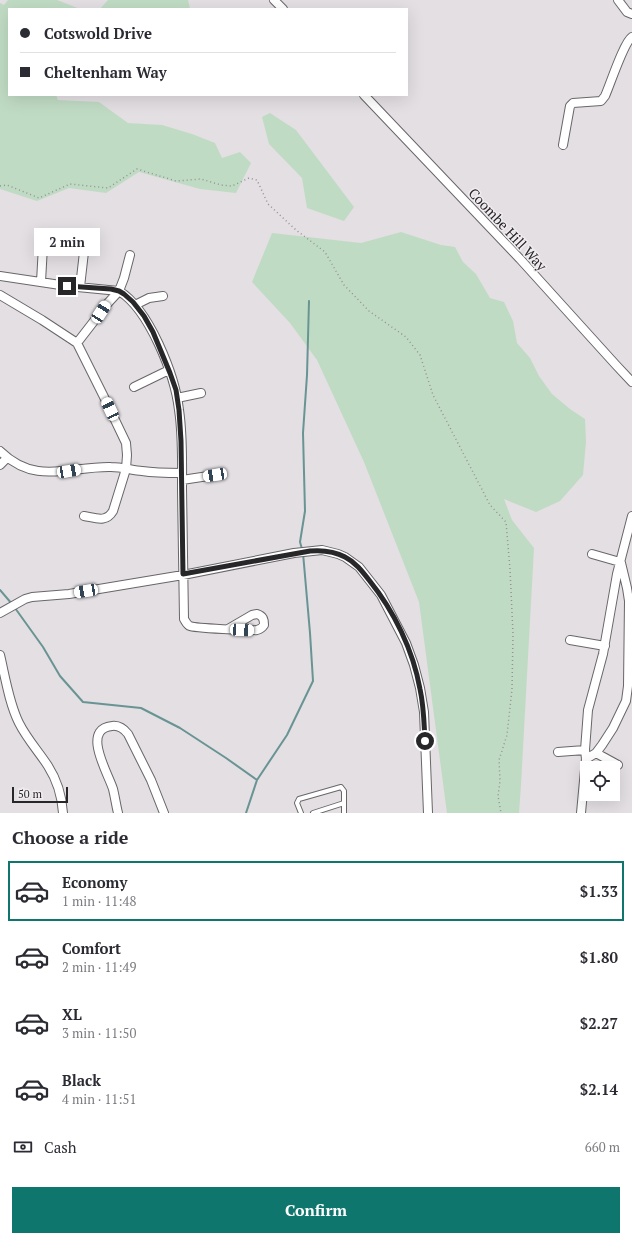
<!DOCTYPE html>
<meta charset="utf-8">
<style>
:root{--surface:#fff;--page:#f7f7f7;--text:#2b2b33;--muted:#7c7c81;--line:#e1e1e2;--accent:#0f766e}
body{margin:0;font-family:"PT Serif",serif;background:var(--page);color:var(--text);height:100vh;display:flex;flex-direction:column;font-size:15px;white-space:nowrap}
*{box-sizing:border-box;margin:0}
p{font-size:13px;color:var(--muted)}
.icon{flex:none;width:22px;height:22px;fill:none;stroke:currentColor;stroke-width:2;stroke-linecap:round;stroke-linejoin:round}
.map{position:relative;height:813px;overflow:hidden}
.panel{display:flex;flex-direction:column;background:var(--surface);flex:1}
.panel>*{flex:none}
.top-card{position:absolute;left:8px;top:8px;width:400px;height:88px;border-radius:0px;box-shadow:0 4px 16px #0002;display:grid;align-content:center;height:88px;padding:0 12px;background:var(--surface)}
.controls{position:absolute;left:580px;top:761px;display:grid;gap:8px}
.controls a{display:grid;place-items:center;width:40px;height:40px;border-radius:0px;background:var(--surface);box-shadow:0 4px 16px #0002;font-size:20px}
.scale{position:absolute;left:12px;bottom:10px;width:56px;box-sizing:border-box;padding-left:4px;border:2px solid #272628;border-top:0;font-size:11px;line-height:14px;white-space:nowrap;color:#272628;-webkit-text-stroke:3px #f0ecf0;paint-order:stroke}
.end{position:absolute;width:18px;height:18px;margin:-9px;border:5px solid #272628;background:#fff;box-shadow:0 0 0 2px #fff}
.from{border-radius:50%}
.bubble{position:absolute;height:28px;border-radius:0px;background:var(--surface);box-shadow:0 4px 16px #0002;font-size:13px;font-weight:600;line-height:28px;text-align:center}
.car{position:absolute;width:12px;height:24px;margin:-12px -6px;border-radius:5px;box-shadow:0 0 3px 1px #0007;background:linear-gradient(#fff 24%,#345 0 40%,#fff 0 76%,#345 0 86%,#fff 0)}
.top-card b{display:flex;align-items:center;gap:14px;height:38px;font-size:15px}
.top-card b+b{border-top:1px solid var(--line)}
.top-card i{width:10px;height:10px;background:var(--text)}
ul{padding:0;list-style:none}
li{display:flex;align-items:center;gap:12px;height:60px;margin:0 8px 6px;padding:0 4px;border:2px solid transparent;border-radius:0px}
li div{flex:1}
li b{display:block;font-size:15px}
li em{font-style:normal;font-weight:600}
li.on{border-color:var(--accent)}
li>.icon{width:36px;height:36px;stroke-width:1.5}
h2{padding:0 12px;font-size:18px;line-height:48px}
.pay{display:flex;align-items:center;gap:10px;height:44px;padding:0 12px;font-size:15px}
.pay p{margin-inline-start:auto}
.button{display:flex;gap:8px;margin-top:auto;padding:8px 12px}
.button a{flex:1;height:46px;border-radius:0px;background:var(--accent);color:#fff;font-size:16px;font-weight:600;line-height:46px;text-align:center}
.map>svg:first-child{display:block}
</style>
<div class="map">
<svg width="632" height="813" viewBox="0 0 632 813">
<rect width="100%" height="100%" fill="#e3dfe3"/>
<path fill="#c0dbc4" d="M8 0H57L80 9H9V95H56L58 100 99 102 128 123 162 125 192 134 215 143 222 158 240 152 251 163 236 193 200 189 139 172 106 193 69 188 37 201 0 189V3L4 5Z
M108 0H188L190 9H100Z
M270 113 296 130 354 207 344 221 307 208 302 178 269 144 262 117Z
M401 232 441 245 455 247 463 262 476 274 490 298 504 302 513 321 517 343 530 358 539 376 552 394 570 409 585 419 586 442 583 475 560 501 536 512 504 499 512 520 534 548 521 785 519 813H447L419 602 364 462 317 360 290 323 252 282 272 233 361 243Z"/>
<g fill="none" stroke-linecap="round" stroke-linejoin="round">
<path stroke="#699494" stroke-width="2" d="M302 549 300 542 305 511 303 433 307 375 309 301
M0 590 12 604
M15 608 43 647 60 676 83 702 141 708 180 728 226 758 257 780
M246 813 257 780 287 735 313 681 310 633 303 553"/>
<defs>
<path id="lane" d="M301 813 297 803 299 799 341 787 344 791V813
M313 813 344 803"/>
<path id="street" d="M274 0 283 9
M618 0 627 12 632 14
M364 95 520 259 616 365 632 382
M563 145 570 106 573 103 601 101 605 96C610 85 624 42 632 37
M0 276 67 286 119 291C149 309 175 375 179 410 183 436 182 462 182 489 183 532 183 576 184 619 186 622 187 625 190 626 194 628 251 631 257 630 261 629 262 628 264 625 264 619 263 616 257 614L252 615 228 629
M41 282 43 246
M80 287 84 252
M0 295 42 320 77 343 104 397 126 443 127 455 126 469 113 511C106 523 96 518 84 516
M135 305 149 298 163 296
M77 343 101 312 107 304 119 291 124 278 130 255
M134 387 169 370
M177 398 201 393
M0 451C36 486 69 466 111 467 121 467 132 470 142 471 155 473 169 473 182 473
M0 465 7 458
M182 480 215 475
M592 554 620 562
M0 613 25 599 32 597 69 594 183 575 294 553 322 550 338 554 345 557 359 567 381 595 406 643 414 665 420 688 424 712 428 813
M570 640 605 646
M0 655C5 676 9 703 19 723 27 739 39 752 48 766 57 780 62 798 63 813
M558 752 585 750
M596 753 618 765
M586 759 596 753 602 745 613 728 626 701 628 686 629 601 627 588 621 563
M118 813C116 805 115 797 113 789 108 773 81 729 112 726 119 725 124 729 128 734L151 780 164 813
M581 813 586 759 585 750 588 710 603 654 617 574 632 516"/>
</defs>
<use href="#lane" stroke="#696669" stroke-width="6"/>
<use href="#street" stroke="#696669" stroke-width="10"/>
<path stroke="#959295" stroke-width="1.5" stroke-dasharray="1 3" stroke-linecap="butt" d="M0 186 7 185 39 198 70 184 108 188 137 169 176 181 201 179 221 185 232 186 249 178 257 180 268 204 296 230 325 252 344 285 369 311 406 337 420 355 433 395 490 505 506 522 510 569 513 634 512 689 507 735 499 760 500 781 498 796 501 813"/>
<use href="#lane" stroke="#fff" stroke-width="4"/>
<use href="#street" stroke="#fff" stroke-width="8"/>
</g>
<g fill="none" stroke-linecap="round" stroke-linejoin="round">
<path stroke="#272628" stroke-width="5" d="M67 286 111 289 119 291 124 294 133 302 144 316 153 332 170 373 176 390 179 410 181 441 183 574 310 551C322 550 334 551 345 557 355 562 362 571 369 580 394 611 413 650 420 689 424 707 424 724 425 741"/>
</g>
<g text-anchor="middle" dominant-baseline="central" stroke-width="3" stroke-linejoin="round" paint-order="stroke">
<g font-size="14" fill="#272628" stroke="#f0ecf0">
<text transform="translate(508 229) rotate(47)">Coombe Hill Way</text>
</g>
</g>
</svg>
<div class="controls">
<a><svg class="icon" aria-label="locate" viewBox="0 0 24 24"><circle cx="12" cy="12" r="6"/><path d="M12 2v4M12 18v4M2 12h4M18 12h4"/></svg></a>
</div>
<div class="scale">50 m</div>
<i class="end from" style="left:425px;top:741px"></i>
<i class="end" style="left:67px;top:286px"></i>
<div class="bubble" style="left:34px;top:228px;width:66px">2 min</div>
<i class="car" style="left:101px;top:312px;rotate:33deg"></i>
<i class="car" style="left:110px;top:409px;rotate:335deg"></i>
<i class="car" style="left:69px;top:471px;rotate:80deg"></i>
<i class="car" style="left:215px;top:475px;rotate:261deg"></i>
<i class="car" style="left:86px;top:591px;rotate:260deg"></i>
<i class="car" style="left:242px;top:630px;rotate:93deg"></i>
<div class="top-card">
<b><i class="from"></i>Cotswold Drive</b>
<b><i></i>Cheltenham Way</b>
</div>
</div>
<section class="panel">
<h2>Choose a ride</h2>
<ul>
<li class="on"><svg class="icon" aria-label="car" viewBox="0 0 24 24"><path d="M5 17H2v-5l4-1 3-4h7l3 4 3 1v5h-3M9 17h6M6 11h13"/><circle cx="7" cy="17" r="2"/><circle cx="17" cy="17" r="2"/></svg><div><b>Economy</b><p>1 min · 11:48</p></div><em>$1.33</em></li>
<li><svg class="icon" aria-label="car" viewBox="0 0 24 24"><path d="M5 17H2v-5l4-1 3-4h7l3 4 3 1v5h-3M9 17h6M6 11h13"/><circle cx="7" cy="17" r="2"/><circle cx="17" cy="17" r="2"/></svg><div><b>Comfort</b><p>2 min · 11:49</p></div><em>$1.80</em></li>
<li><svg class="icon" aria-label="car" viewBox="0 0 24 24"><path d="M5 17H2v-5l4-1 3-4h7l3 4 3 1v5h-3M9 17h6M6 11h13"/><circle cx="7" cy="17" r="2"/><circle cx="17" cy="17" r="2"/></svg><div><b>XL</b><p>3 min · 11:50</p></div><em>$2.27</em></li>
<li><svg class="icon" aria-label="car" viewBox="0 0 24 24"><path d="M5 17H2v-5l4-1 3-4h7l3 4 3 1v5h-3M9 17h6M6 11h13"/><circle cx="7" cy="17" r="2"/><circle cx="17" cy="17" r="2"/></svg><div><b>Black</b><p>4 min · 11:51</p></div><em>$2.14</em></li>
</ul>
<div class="pay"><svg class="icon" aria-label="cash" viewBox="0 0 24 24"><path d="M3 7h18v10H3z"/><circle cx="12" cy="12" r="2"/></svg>Cash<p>660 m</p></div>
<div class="button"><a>Confirm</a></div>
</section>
